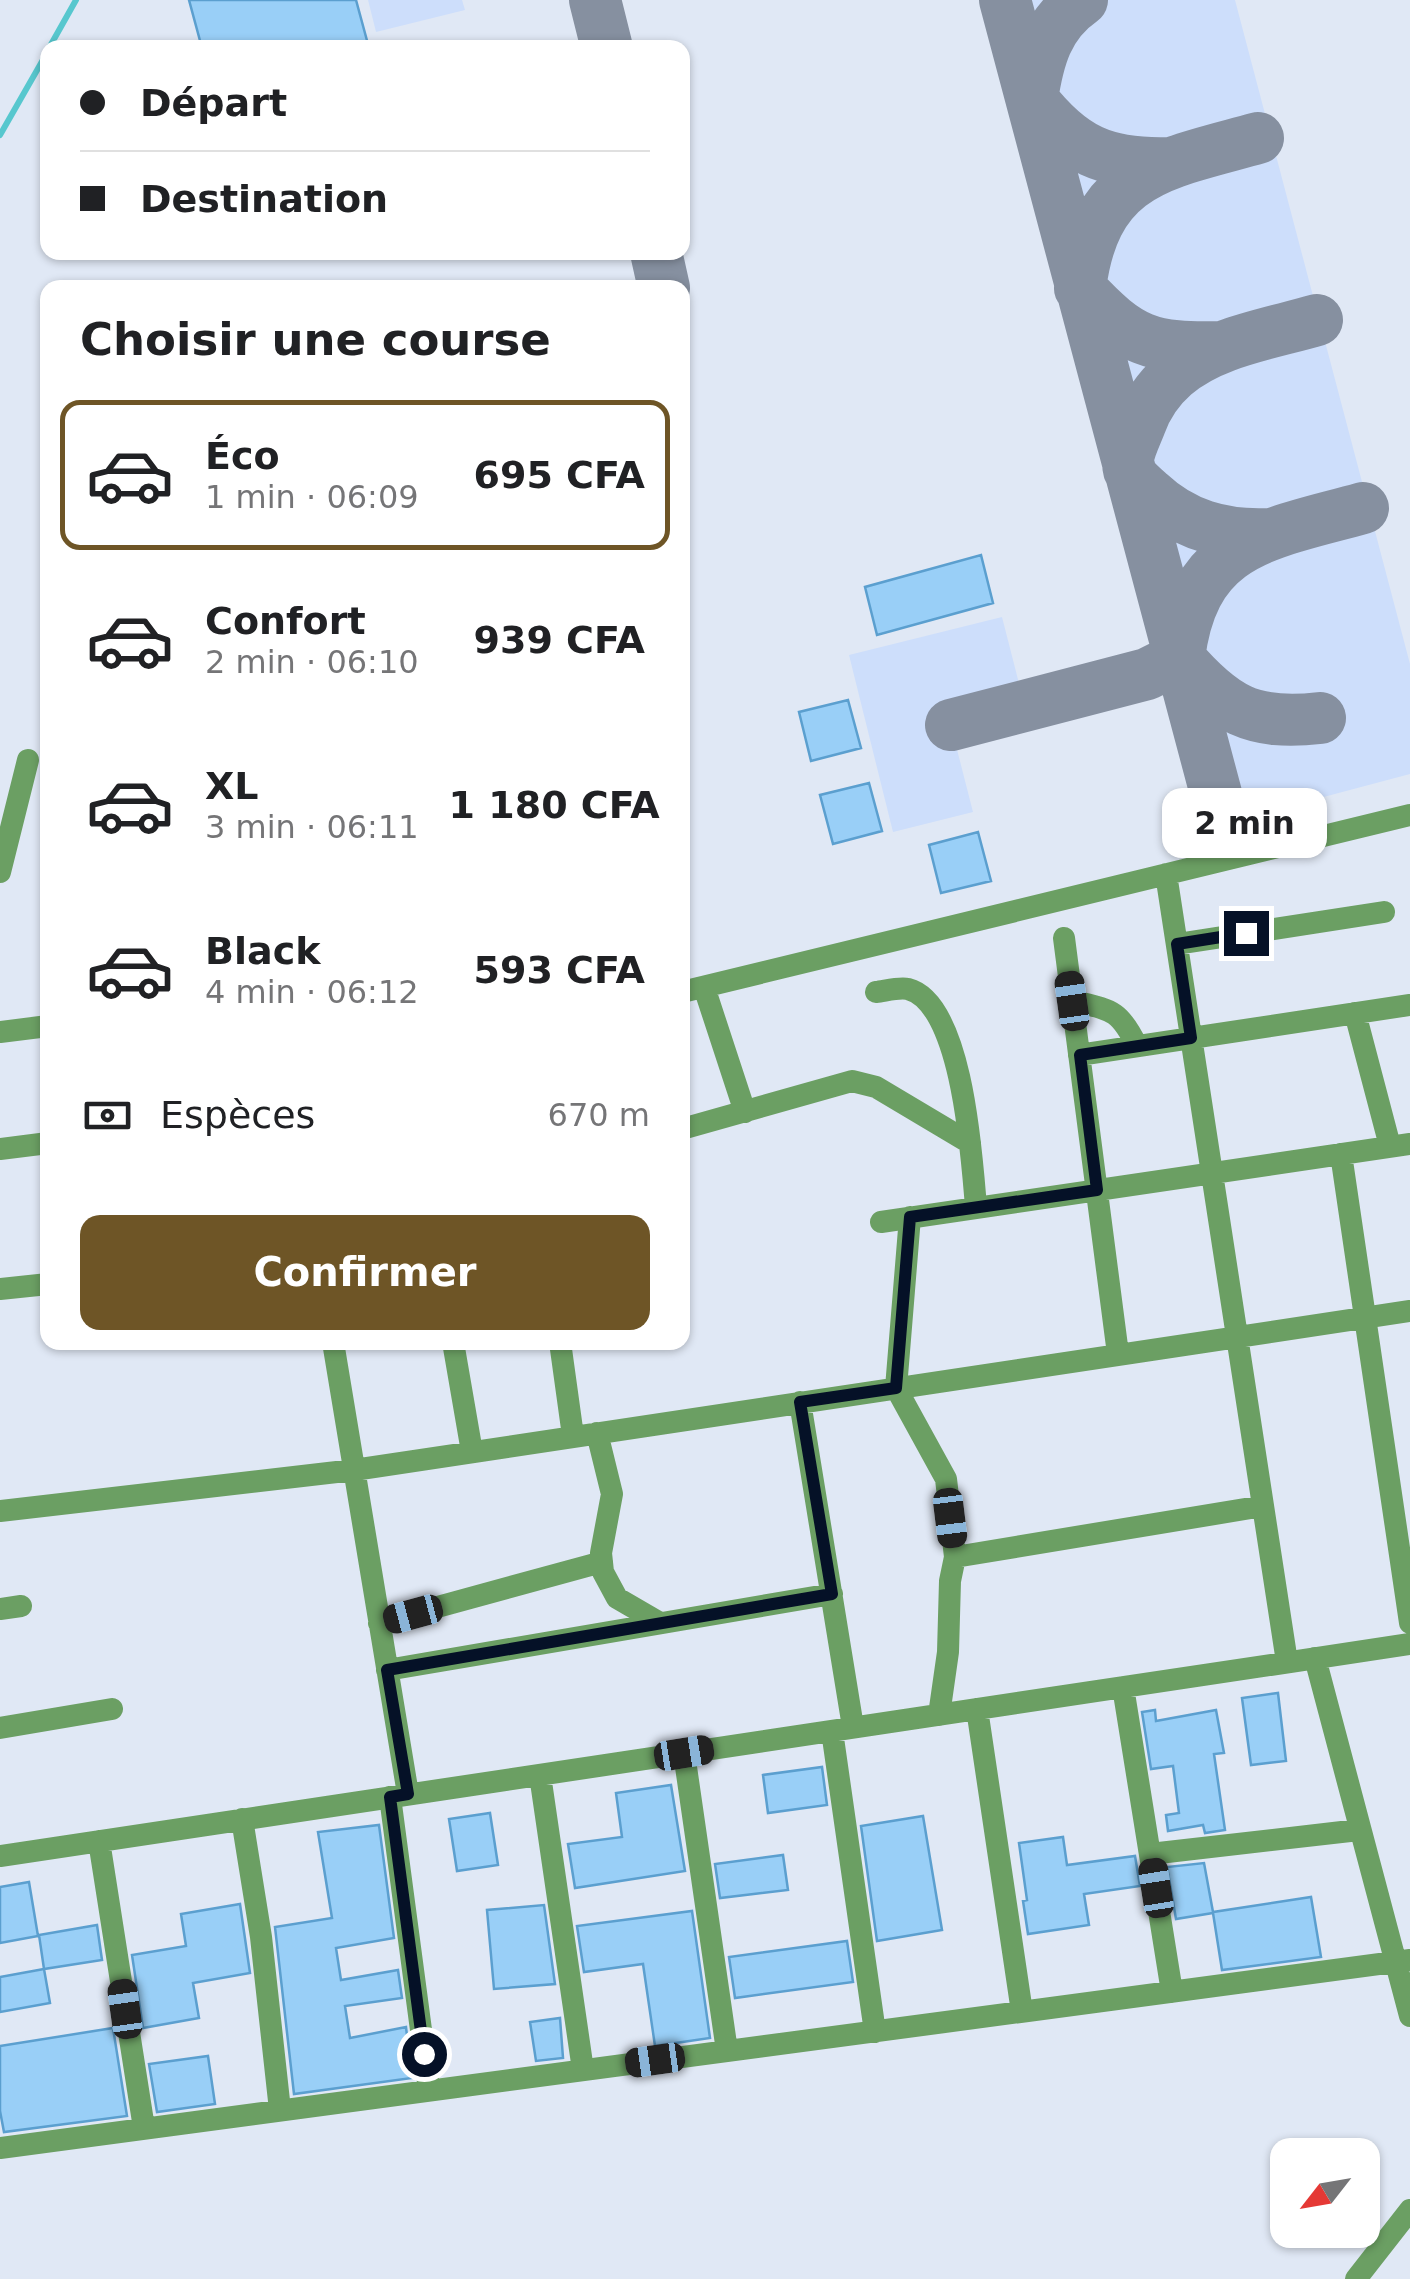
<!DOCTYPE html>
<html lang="fr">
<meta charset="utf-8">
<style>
:root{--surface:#fff;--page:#f6f6f6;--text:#202124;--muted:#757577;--line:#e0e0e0;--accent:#6e5526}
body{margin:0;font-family:"DejaVu Sans",sans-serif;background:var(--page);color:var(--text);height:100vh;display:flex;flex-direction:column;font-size:38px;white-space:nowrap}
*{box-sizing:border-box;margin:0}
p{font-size:32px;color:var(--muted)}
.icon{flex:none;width:55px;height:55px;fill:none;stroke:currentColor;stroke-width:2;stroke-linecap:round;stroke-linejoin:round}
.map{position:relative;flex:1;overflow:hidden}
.details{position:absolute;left:40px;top:280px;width:650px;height:1070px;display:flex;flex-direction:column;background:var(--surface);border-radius:20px;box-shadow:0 2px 8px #0004}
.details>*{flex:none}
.guide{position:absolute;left:40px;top:40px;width:650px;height:220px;border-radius:20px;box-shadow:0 2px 8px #0004;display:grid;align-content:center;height:220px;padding:0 40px;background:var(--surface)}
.needle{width:65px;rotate:239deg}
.fabs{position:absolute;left:1270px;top:2138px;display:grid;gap:20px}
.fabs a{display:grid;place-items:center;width:110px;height:110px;border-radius:20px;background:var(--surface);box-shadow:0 2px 8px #0004;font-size:50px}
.end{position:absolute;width:45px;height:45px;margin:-22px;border:12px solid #051127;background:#fff;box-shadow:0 0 0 5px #fff}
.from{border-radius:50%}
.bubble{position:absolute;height:70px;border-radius:20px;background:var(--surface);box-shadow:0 2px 8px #0004;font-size:32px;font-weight:800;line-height:70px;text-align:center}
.car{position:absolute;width:30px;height:60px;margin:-30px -15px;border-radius:12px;box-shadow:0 0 8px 2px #0007;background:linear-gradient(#222 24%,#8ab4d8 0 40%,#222 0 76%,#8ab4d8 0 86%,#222 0)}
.guide b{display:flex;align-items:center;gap:35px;height:95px;font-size:38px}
.guide b+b{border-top:2px solid var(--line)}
.guide i{width:25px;height:25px;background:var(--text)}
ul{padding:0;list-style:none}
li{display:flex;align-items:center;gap:30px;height:150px;margin:0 20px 15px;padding:0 20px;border:5px solid transparent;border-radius:20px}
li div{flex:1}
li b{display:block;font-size:38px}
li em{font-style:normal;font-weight:800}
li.current{border-color:var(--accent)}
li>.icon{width:90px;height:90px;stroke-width:1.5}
h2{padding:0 40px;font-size:45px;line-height:120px}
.pay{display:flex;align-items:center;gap:25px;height:110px;padding:0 40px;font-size:38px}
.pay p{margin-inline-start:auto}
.button{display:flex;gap:20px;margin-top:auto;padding:20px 40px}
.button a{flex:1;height:115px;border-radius:20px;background:var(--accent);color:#fff;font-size:40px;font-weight:800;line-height:115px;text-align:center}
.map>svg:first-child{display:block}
</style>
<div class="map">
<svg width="1410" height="2279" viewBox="0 0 1410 2279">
<rect width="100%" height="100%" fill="#e0e8f5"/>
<path fill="#cddefb" d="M368 0H462L465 10 376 32Z
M980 0H1235L1410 664V774L1199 830Z
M1002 617 1025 707 951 726 973 812 893 832 849 655Z"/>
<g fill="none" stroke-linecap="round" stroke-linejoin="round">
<path stroke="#57c7ce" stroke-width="6" d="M49 48 76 0
M0 135 48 51"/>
<path stroke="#8690a0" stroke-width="52" d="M595 0 607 48
M1005 0 1219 805
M1082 0C1047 24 1038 59 1032 99 1072 150 1105 165 1170 163
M656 252 664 288
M1223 347C1150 349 1130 342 1080 288 1095 171 1161 165 1258 138
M1269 534C1223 536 1183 525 1149 493 1142 487 1132 478 1129 470 1125 456 1135 438 1140 425 1147 405 1158 389 1174 375 1212 342 1269 334 1317 320
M1320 718C1252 726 1223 709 1179 658 1193 540 1267 535 1363 508
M951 725 1147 674 1179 658"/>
</g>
<path fill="#99cff7" stroke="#5b9fcf" stroke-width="2.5" d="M189 0H356L369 48H202Z
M981 555 993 603 877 635 865 587Z
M848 700 861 748 811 761 799 712Z
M869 783 882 831 833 844 820 795Z
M978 832 991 881 941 893 929 845Z
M1278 1693 1286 1761 1251 1765 1242 1698Z
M1155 1710 1156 1721 1216 1710 1224 1753 1214 1754 1225 1830 1205 1833 1203 1825 1168 1831 1166 1815 1179 1813 1173 1766 1151 1769 1142 1712Z
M822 1767 827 1805 768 1813 763 1775Z
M671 1785 685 1871 575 1888 568 1844 622 1837 616 1793Z
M490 1813 498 1865 457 1871 449 1819Z
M923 1816 942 1930 877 1941 861 1826Z
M379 1825 394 1938 336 1948 341 1980 398 1970 402 1998 345 2006 350 2038 406 2027 412 2078 294 2094 275 1927 332 1918 318 1832Z
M1063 1837 1067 1865 1135 1856 1140 1886 1084 1894 1089 1925 1028 1934 1023 1901 1027 1900 1019 1843Z
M783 1855 788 1890 720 1898 715 1864Z
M1204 1863 1213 1912 1311 1897 1321 1957 1222 1970 1213 1913 1176 1919 1167 1867Z
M29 1882 38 1936 0 1943V1887Z
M240 1904 250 1973 193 1983 199 2018 143 2028 132 1955 186 1946 181 1914Z
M544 1905 555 1984 494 1989 487 1910Z
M692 1911 710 2038 655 2046 643 1964 584 1972 577 1926Z
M97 1925 102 1960 44 1969 39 1935Z
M847 1941 853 1982 735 1998 729 1957Z
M44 1969 50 2003 0 2012V1977Z
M560 2018 563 2058 536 2061 530 2022Z
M113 2028 127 2116 4 2132 0 2111V2046Z
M208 2056 215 2104 157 2112 149 2064Z"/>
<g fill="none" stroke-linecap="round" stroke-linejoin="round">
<path stroke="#6b9f63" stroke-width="22" d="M0 872 28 760
M1166 874 1287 1662
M1064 938 1118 1354
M1177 944 1384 912
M704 987 745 1112
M682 992 1410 815
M876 992C885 991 899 987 908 989 963 1003 972 1161 976 1207
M1073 1001C1111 1010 1119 1009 1137 1046
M1355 1013 1390 1146
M0 1032 48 1026
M1079 1055 1410 1005
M682 1129 852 1081 876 1087 970 1143
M0 1149 48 1143
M1341 1154 1410 1623
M910 1217 896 1388 946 1479 955 1557 950 1581 948 1652 939 1715
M881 1222 1410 1144
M0 1289 48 1284
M333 1342 408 1794
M453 1342 472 1452
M560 1342 573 1436
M800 1402 853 1727
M597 1433 612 1494 601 1553 603 1572 617 1598 660 1623
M0 1511 354 1470 1410 1311
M955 1557 1263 1506
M0 1609 21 1606
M379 1623 602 1562
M1315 1658 1410 2016
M387 1670 832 1594
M1123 1687 1172 1992
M977 1709 1022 2012
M0 1728 112 1709
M832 1731 875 2032
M684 1753 727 2051
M540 1775 583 2070
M390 1797 429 2090
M242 1819 261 1937 280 2110
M99 1841 144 2128
M1150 1854 1359 1830
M0 1856 1410 1644
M0 2148 1410 1960
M1356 2279 1410 2210"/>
</g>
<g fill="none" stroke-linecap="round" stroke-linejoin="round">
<path stroke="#051127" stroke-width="12" d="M424 2054 390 1797 408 1794 387 1670 832 1594 800 1402 896 1388 910 1217 1097 1190 1080 1055 1191 1038 1177 944 1246 933"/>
</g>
</svg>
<div class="fabs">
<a><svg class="needle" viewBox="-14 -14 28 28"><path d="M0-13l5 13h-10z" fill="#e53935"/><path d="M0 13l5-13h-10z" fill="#757577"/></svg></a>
</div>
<i class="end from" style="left:424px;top:2054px"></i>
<i class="end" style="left:1246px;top:933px"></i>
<div class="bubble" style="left:1162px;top:788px;width:165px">2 min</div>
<i class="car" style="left:1072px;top:1001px;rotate:352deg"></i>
<i class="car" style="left:950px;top:1518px;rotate:173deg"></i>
<i class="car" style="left:413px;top:1614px;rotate:255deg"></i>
<i class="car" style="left:684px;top:1753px;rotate:81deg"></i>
<i class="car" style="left:1156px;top:1888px;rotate:351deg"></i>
<i class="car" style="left:125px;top:2009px;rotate:352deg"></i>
<i class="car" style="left:655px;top:2060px;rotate:262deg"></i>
<div class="guide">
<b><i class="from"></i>Départ</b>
<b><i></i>Destination</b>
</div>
<section class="details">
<h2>Choisir une course</h2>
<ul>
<li class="current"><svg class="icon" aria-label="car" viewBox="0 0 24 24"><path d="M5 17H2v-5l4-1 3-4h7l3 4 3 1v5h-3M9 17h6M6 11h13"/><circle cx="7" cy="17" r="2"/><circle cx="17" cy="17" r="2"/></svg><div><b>Éco</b><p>1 min · 06:09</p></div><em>695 CFA</em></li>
<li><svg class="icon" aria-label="car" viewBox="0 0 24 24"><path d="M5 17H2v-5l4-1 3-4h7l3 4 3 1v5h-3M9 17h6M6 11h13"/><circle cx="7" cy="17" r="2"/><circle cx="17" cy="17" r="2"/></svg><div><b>Confort</b><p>2 min · 06:10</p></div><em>939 CFA</em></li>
<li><svg class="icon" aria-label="car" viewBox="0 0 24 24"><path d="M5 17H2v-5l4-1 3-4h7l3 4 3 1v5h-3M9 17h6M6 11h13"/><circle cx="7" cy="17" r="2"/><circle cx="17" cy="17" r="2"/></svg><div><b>XL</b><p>3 min · 06:11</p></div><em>1 180 CFA</em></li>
<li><svg class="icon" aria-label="car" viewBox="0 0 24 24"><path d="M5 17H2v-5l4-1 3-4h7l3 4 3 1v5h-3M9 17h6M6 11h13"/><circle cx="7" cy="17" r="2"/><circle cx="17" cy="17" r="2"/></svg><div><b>Black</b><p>4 min · 06:12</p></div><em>593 CFA</em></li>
</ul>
<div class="pay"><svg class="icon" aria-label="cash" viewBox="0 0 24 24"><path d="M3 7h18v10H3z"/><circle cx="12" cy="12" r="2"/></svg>Espèces<p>670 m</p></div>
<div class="button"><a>Confirmer</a></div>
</section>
</div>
